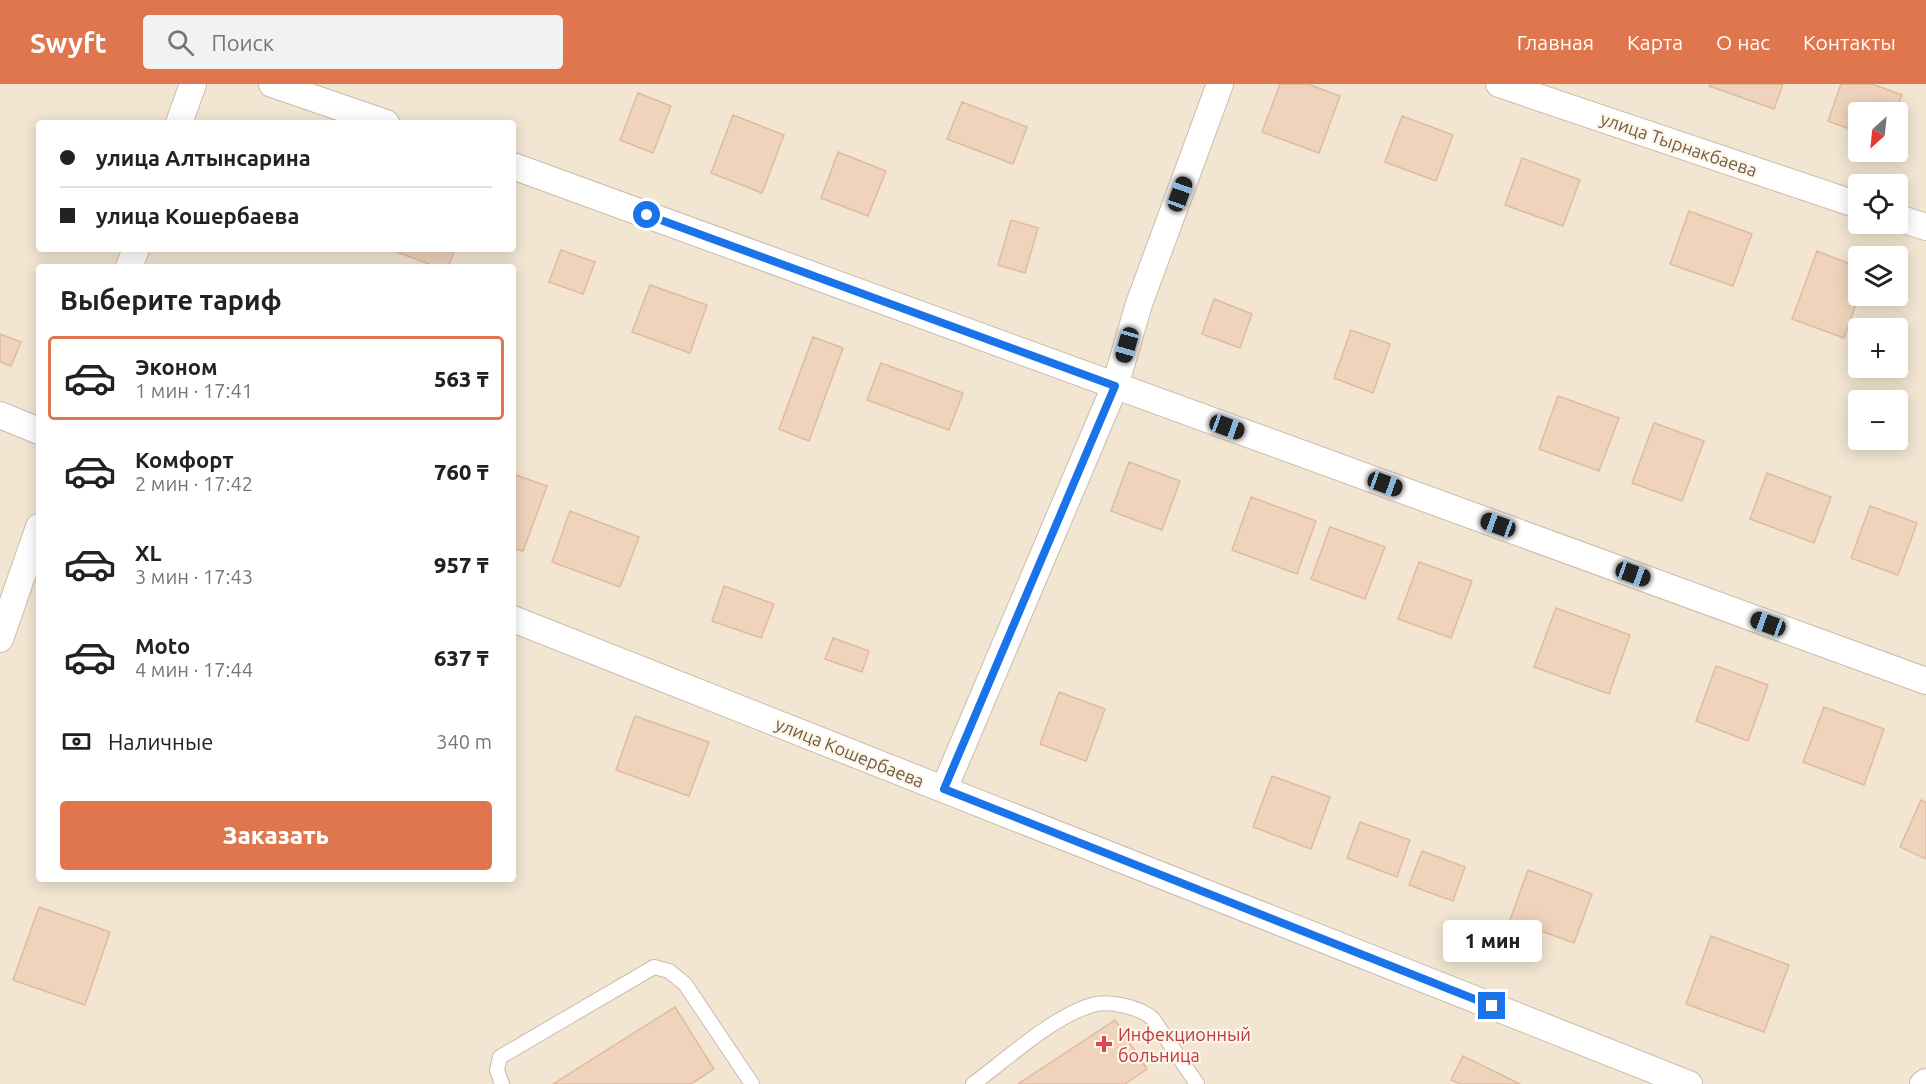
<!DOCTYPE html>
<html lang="ru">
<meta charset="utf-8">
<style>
:root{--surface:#fff;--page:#f2f2f2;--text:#222;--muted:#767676;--line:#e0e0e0;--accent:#e0764d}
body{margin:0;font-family:Ubuntu,sans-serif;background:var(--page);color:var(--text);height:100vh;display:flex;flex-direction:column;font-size:22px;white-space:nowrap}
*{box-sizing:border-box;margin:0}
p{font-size:20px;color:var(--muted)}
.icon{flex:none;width:33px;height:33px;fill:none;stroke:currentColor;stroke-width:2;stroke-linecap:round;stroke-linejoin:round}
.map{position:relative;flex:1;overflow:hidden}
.side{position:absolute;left:36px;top:180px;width:480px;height:618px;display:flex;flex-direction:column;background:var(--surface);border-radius:6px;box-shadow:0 3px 15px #0003}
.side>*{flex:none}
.banner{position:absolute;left:36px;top:36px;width:480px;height:132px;border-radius:6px;box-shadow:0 3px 15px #0003;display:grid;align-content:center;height:132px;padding:0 24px;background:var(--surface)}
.needle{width:39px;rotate:207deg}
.tools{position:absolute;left:1848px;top:18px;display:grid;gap:12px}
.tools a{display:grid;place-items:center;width:60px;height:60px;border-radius:6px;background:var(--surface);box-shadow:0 3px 15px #0003;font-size:30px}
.end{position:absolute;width:27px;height:27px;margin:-14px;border:8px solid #1a73e8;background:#fff;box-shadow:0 0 0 3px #fff}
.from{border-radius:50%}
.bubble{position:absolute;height:42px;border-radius:6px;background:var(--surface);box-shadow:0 3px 15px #0003;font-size:20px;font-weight:800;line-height:42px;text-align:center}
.car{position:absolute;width:18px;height:36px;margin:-18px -9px;border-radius:8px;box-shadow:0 0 4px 2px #0007;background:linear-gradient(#222 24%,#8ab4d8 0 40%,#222 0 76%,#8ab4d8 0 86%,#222 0)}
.banner b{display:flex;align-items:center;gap:21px;height:57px;font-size:22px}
.banner b+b{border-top:2px solid var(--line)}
.banner i{width:15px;height:15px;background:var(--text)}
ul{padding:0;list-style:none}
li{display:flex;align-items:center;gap:18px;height:84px;margin:0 12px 9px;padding:0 12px;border:3px solid transparent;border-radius:6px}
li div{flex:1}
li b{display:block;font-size:22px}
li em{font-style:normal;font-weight:800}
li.selected{border-color:var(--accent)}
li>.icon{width:54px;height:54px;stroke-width:1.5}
h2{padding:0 24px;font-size:27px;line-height:72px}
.pay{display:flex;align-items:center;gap:15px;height:66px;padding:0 24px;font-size:22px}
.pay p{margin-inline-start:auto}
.action{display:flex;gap:12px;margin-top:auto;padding:12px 24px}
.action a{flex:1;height:69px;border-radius:6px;background:var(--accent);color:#fff;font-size:24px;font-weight:800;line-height:69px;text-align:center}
header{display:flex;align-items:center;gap:36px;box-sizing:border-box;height:84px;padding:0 30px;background:var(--accent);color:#fff}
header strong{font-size:28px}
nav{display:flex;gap:33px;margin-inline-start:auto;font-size:21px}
.search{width:420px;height:54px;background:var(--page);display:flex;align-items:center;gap:15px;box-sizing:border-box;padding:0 21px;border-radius:6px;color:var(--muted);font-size:22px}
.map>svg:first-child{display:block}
</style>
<header>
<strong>Swyft</strong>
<div class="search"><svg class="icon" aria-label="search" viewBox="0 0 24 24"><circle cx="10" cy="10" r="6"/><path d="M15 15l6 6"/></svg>Поиск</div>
<nav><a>Главная</a><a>Карта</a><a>О нас</a><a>Контакты</a></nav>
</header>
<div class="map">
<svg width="1926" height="1000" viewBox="0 0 1926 1000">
<rect width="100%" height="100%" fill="#fbf3e3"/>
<path fill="#f2e5d2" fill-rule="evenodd" d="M0 0H1926V1000H0ZM1858 28H1898V68H1858ZM39 39H513V165H39ZM1858 100H1898V140H1858ZM1858 172H1898V212H1858ZM39 183H513V795H39ZM1858 244H1898V284H1858ZM1858 316H1898V356H1858Z"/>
<path fill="#efd3bc" stroke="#e1bb9d" stroke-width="1.5" d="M1280 0H1308L1340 12 1319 69 1262 48Z
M1710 0H1783L1774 25 1709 2Z
M1841 0H1872L1902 11 1895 28H1858V48L1828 37Z
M638 9 671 22 653 69 620 56Z
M962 18 1027 43 1013 80 947 55Z
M733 31 784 51 762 109 711 89Z
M1402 32 1453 51 1436 97 1385 78Z
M838 68 886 87 868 132 821 114Z
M1522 74 1580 96 1563 142 1505 121Z
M1689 127 1752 150 1733 202 1670 180Z
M1011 136 1038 144 1025 189 998 181Z
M398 165H455L448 183H437L397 168Z
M561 166 595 178 583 210 549 198Z
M1817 167 1858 183 1859 212 1844 254 1792 235Z
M650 201 707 221 690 269 632 248Z
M1214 215 1252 230 1240 264 1202 250Z
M1351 246 1390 260 1373 309 1334 294Z
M0 250 21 258 11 282 0 278Z
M813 253 843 264 809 357 779 345Z
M881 279 963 309 949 346 867 316Z
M1558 312 1619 334 1599 387 1539 365Z
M1654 339 1704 357 1682 417 1632 399Z
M1129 378 1180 397 1162 446 1111 427Z
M1767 389 1831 413 1814 459 1750 435Z
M513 390 547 402 523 467 513 464Z
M1251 413 1316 437 1297 490 1232 466Z
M1870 422 1917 439 1898 491 1851 474Z
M570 427 639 453 620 503 552 478Z
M1330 443 1385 463 1365 515 1311 495Z
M1419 478 1472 497 1451 554 1398 535Z
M724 502 774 520 761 554 712 537Z
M1556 524 1630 551 1609 610 1534 583Z
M833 554 869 567 862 588 825 575Z
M1716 582 1768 601 1748 657 1696 637Z
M1059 608 1105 625 1086 677 1040 660Z
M1824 623 1884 645 1864 701 1803 678Z
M635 632 709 658 689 712 616 686Z
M1272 692 1330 713 1311 765 1253 743Z
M1921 716 1926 718V775L1900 763Z
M1360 738 1410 756 1397 793 1347 774Z
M1422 767 1465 783 1453 817 1409 801Z
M1528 786 1592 810 1574 859 1510 836Z
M39 823 110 848 85 921 13 896Z
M1711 852 1789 881 1764 948 1686 920Z
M675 923 714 985 691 1000H553Z
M1115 936 1147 985 1125 1000H1018Z
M1463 972 1520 1000H1460L1451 996Z"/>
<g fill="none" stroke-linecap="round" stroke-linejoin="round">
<defs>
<path id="service" d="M502 1000 497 986 500 973 654 883 669 887 685 900 752 1000
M973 1000C1007 975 1052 933 1092 921 1109 916 1140 923 1153 935L1197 1000"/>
<path id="minor" d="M272 0 386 39
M1499 0 1858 121
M179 39 193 0
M513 82 1926 597
M1898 134 1926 143
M129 183 136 165
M0 331 39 347
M513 535 1689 1000
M0 555 39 443
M944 705 1115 302 1139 220 1220 0
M1923 1000 1926 998"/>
</defs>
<use href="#service" stroke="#cba" stroke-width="16"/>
<use href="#minor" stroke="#cba" stroke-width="28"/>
<use href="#service" stroke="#fff" stroke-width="14"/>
<use href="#minor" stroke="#fff" stroke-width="26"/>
</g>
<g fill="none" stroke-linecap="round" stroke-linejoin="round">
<path stroke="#1a73e8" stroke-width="8" d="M647 131 1115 302 944 705 1492 922"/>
</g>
<path fill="#e0444e" stroke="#fef7e9" stroke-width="2" d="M1101 951h6v6h6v6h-6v6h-6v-6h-6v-6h6z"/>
<g text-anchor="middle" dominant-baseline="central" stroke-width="4.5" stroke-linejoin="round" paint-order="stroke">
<g font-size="18" fill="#725b4a" stroke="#fef7e9">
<text transform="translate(1679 60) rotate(19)">улица Тырнакбаева</text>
<text transform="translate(850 668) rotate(22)">улица Кошербаева</text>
</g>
<g font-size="18" fill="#be3a42" stroke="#fef7e9" text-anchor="start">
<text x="1118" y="950">Инфекционный<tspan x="1118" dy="21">больница</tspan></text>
</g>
</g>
</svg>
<div class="tools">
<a><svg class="needle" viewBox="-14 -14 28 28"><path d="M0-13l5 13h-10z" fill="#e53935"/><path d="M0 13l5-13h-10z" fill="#767676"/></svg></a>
<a><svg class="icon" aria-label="locate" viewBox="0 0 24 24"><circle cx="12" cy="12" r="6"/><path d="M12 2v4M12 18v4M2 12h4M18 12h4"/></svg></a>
<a><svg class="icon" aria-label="layers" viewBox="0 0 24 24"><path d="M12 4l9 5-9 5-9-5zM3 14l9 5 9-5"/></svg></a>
<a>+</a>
<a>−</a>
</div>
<i class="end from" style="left:647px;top:131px"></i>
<i class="end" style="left:1492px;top:922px"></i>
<div class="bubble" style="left:1443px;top:836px;width:99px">1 мин</div>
<i class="car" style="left:1180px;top:110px;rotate:20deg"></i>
<i class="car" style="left:1127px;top:261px;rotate:196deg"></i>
<i class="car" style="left:1227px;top:343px;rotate:110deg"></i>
<i class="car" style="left:1385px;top:400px;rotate:110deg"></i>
<i class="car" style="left:1498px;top:441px;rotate:290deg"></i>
<i class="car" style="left:1633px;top:490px;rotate:110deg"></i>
<i class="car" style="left:1768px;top:540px;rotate:290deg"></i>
<div class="banner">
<b><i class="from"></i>улица Алтынсарина</b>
<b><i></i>улица Кошербаева</b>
</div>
<section class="side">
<h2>Выберите тариф</h2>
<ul>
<li class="selected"><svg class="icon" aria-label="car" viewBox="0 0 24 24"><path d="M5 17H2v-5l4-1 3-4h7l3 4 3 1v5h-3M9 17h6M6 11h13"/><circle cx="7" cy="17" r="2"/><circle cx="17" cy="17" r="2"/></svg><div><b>Эконом</b><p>1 мин · 17:41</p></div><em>563 ₸</em></li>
<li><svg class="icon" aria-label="car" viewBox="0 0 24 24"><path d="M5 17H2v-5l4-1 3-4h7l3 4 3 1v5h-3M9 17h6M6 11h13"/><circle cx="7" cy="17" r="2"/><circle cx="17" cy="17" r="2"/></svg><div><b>Комфорт</b><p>2 мин · 17:42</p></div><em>760 ₸</em></li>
<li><svg class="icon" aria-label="car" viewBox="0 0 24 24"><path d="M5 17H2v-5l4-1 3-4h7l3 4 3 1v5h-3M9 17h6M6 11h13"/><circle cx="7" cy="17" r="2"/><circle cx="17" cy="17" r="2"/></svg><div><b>XL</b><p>3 мин · 17:43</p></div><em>957 ₸</em></li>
<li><svg class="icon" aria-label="car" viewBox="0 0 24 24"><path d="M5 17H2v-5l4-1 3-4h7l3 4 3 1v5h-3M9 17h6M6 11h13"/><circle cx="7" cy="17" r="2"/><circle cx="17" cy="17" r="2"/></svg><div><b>Moto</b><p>4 мин · 17:44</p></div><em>637 ₸</em></li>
</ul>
<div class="pay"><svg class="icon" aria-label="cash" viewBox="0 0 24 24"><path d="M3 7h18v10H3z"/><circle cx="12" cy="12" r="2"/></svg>Наличные<p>340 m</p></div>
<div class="action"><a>Заказать</a></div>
</section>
</div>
